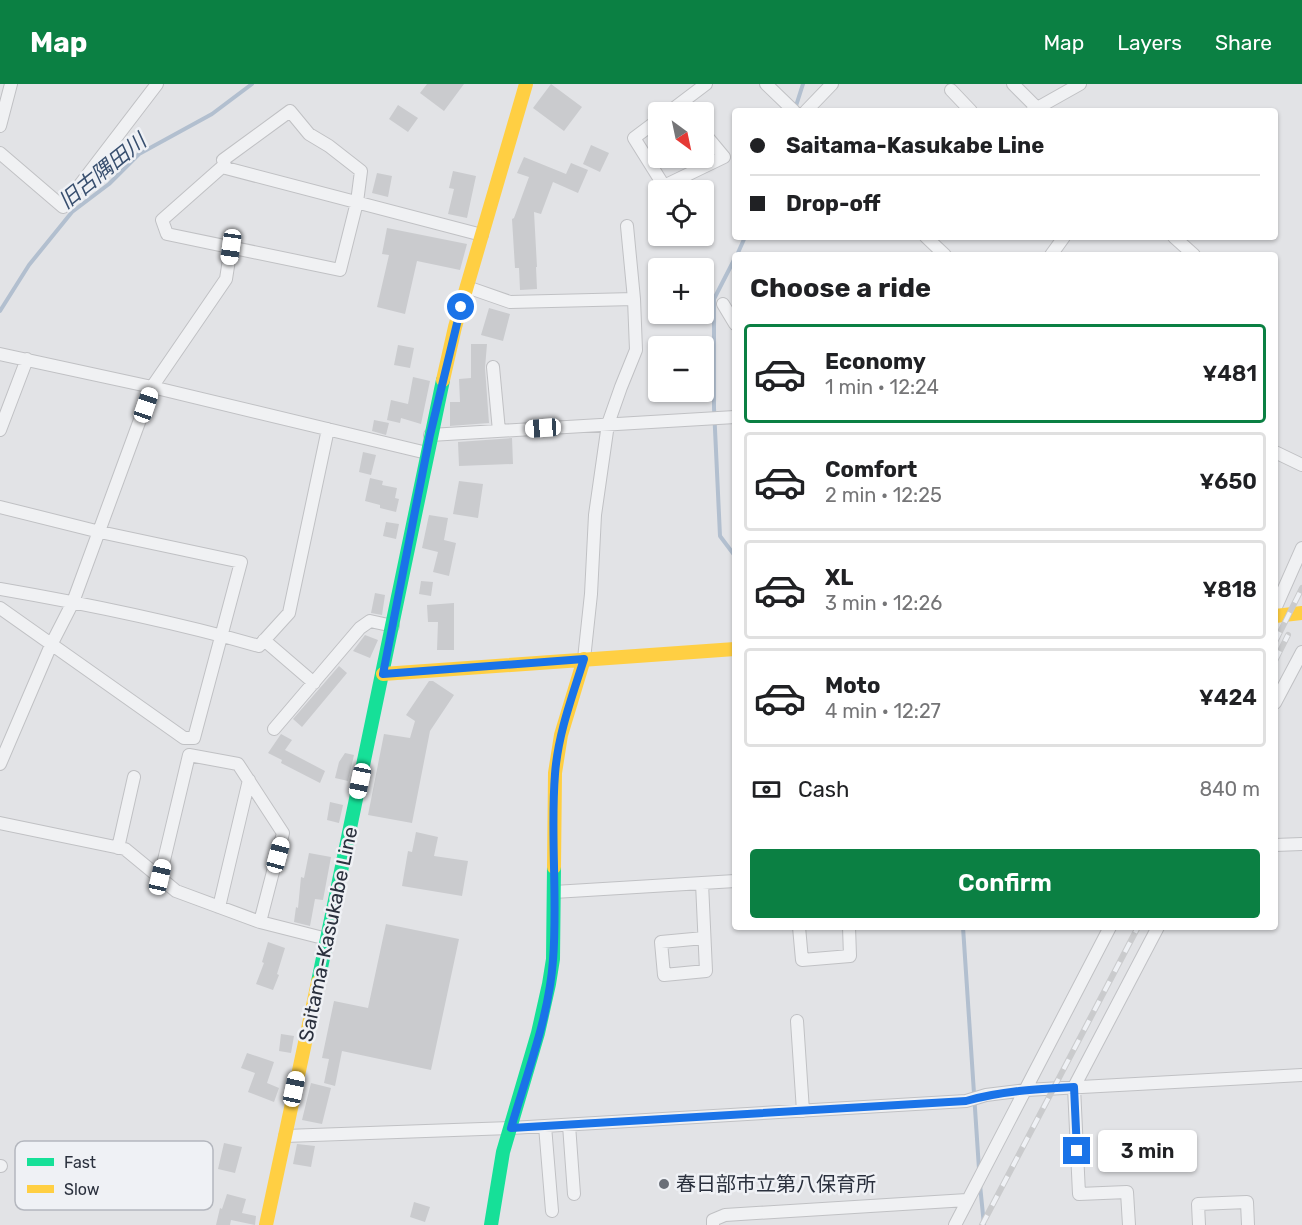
<!DOCTYPE html>
<meta charset="utf-8">
<style>
:root{--surface:#fff;--page:#f6f6f6;--text:#202124;--muted:#757577;--line:#e0e0e0;--accent:#0b8043}
body{margin:0;font-family:Rubik,"Noto Sans JP",sans-serif;background:var(--page);color:var(--text);height:100vh;display:flex;flex-direction:column;font-size:22px;white-space:nowrap}
*{box-sizing:border-box;margin:0}
p{font-size:20px;color:var(--muted)}
.icon{flex:none;width:33px;height:33px;fill:none;stroke:currentColor;stroke-width:2;stroke-linecap:round;stroke-linejoin:round}
.map{position:relative;flex:1;overflow:hidden}
.sheet{position:absolute;left:732px;top:168px;width:546px;height:678px;display:flex;flex-direction:column;background:var(--surface);border-radius:6px;box-shadow:0 2px 4px #0004}
.sheet>*{flex:none}
.top-card{position:absolute;left:732px;top:24px;width:546px;height:132px;border-radius:6px;box-shadow:0 2px 4px #0004;display:grid;align-content:center;height:132px;padding:0 18px;background:var(--surface)}
.needle{width:39px;rotate:147deg}
.controls{position:absolute;left:648px;top:18px;display:grid;gap:12px}
.controls a{display:grid;place-items:center;width:66px;height:66px;border-radius:6px;background:var(--surface);box-shadow:0 2px 4px #0004;font-size:30px}
.end{position:absolute;width:27px;height:27px;margin:-14px;border:8px solid #1a73e8;background:#fff;box-shadow:0 0 0 3px #fff}
.from{border-radius:50%}
.bubble{position:absolute;height:42px;border-radius:6px;background:var(--surface);box-shadow:0 2px 4px #0004;font-size:20px;font-weight:600;line-height:42px;text-align:center}
.car{position:absolute;width:18px;height:36px;margin:-18px -9px;border-radius:8px;box-shadow:0 0 4px 2px #0007;background:linear-gradient(#fff 24%,#345 0 40%,#fff 0 76%,#345 0 86%,#fff 0)}
.top-card b{display:flex;align-items:center;gap:21px;height:57px;font-size:22px}
.top-card b+b{border-top:2px solid var(--line)}
.top-card i{width:15px;height:15px;background:var(--text)}
ul{padding:0;list-style:none}
li{display:flex;align-items:center;gap:18px;height:99px;margin:0 12px 9px;padding:0 6px;border:3px solid var(--line);border-radius:6px}
li div{flex:1}
li b{display:block;font-size:22px}
li em{font-style:normal;font-weight:600}
li.active{border-color:var(--accent)}
li>.icon{width:54px;height:54px;stroke-width:1.5}
h2{padding:0 18px;font-size:27px;line-height:72px}
.pay{display:flex;align-items:center;gap:15px;height:66px;padding:0 18px;font-size:22px}
.pay p{margin-inline-start:auto}
.action{display:flex;gap:12px;margin-top:auto;padding:12px 18px}
.action a{flex:1;height:69px;border-radius:6px;background:var(--accent);color:#fff;font-size:24px;font-weight:600;line-height:69px;text-align:center}
header{display:flex;align-items:center;gap:36px;box-sizing:border-box;height:84px;padding:0 30px;background:var(--accent);color:#fff}
header strong{font-size:28px}
nav{display:flex;gap:33px;margin-inline-start:auto;font-size:21px}
.map>svg:first-child{display:block}
</style>
<header>
<strong>Map</strong>
<nav><a>Map</a><a>Layers</a><a>Share</a></nav>
</header>
<div class="map">
<svg width="1302" height="1141" viewBox="0 0 1302 1141">
<rect width="100%" height="100%" fill="#e2e3e6"/>
<g fill="none" stroke-linecap="round" stroke-linejoin="round">
<path stroke="#b2bfcf" stroke-width="4" d="M795 25 803 0
M737 171 745 153
M735 174 714 215V324L720 452 735 472
M0 227 29 181 72 128 109 100 139 70 212 30 252 0
M963 843 979 1085
M980 1101 984 1141"/>
</g>
<path fill="#cacbce" d="M427 0H464L444 27 420 9Z
M551 0 582 23 564 47 533 24Z
M398 21 418 34 408 48 389 35Z
M591 61 609 69 600 88 583 80Z
M524 73 566 90 571 79 588 86 578 109 553 98 541 130 534 128 537 183H536L537 205 520 206 519 184H515L512 135 514 134 529 93 517 89Z
M453 87 476 92 467 134 448 130 454 105 449 104Z
M377 89 392 92 388 113 372 109Z
M387 144 467 160 460 186 417 177 405 230 377 223 389 171 382 170Z
M489 224 510 230 503 257 481 251Z
M471 260H487L485 284 489 339 450 342V318H460L459 295 471 294Z
M398 261 414 264 410 284 394 281Z
M413 293 430 297 421 340 401 334 400 339 387 336 391 316 408 320Z
M374 336 389 339 386 351 372 347Z
M512 354 513 380 459 382 458 358Z
M363 368 376 371 371 391 359 388Z
M370 394 383 397 382 401 397 404 395 414 399 415 396 428 380 424V421L365 417Z
M459 397 483 400 478 434 453 430Z
M429 431 448 434 444 456 456 459 449 492 433 488 438 468 422 464Z
M386 438 399 440 396 455 383 452Z
M421 497 433 498 431 512 419 510Z
M375 509 385 511 382 531 371 529Z
M454 519V566H437L438 538H428L427 521Z
M365 551 378 556 370 574 353 567Z
M339 582 347 589 302 643 293 635Z
M429 597H433L454 611 430 647 412 739 368 731 384 650 410 654 415 637 406 631Z
M281 650 292 656 285 666 325 687 320 699 281 679 282 676 268 669Z
M345 669 354 671 348 697 335 694 339 678Z
M330 718 343 721 339 739 327 736Z
M416 748 438 753 434 772 468 777 462 812 402 802 408 767 412 768Z
M309 769 331 773 323 816 315 815 310 842 294 838 296 823 298 824 301 793 304 794Z
M386 840 459 855 431 986 342 967 335 1002 324 999 329 975 322 974 334 917 368 924Z
M268 858 285 864 277 890 279 891 273 906 256 900 264 879 262 878Z
M281 950 294 952 291 969 279 967Z
M247 969 274 978 267 999 279 1004 274 1018 248 1008 255 989 241 984Z
M311 999 331 1004 322 1040 302 1036Z
M224 1059 242 1063 235 1089 218 1085Z
M297 1060 315 1062 311 1083 293 1080Z
M227 1110 246 1115 242 1129 256 1132 255 1141 231 1136 230 1141H216L220 1124 222 1125Z
M414 1118 430 1123 425 1138 410 1133Z"/>
<g fill="none" stroke-linecap="round" stroke-linejoin="round">
<defs>
<path id="street" d="M766 0 794 27
M1013 0 1040 27
M951 6 971 27
M806 27 832 0
M1032 27 1080 0
M669 28 706 0
M658 36 634 54 664 102 724 73 704 49
M0 42 11 0
M0 69 63 123 157 0
M226 84 223 76 290 27 309 50 329 62 361 87 357 118 340 186 167 150 162 136 222 83 482 151
M926 153 945 171
M1174 153 1194 171
M1051 171 1064 153
M467 203 510 218 634 215
M723 220 735 240
M0 270 152 303 427 369
M493 283 499 347
M0 346 27 275
M430 351 735 333
M1275 368 1302 381
M0 423 100 448 241 478 194 654H184L0 524
M0 505C87 520 174 538 259 562L289 529 328 345
M1275 525 1302 464
M264 556 314 599
M584 575 591 510 595 431 608 340 621 303 636 266 634 215 627 142
M1275 619 1302 568
M274 645 360 544 370 537 393 542
M0 680 51 561 73 518 152 303 226 195 231 163
M0 739 125 765 176 807 260 838 327 855
M1275 761 1302 760
M118 764 134 693
M160 793 189 671 238 680 283 749 260 838
M702 799 706 887 664 891 661 858 704 854
M554 808 735 797
M219 823 249 696
M799 843 802 876 850 872 849 843
M797 937 803 1027
M569 1041 574 1110
M545 1042 552 1127
M285 1052 511 1044 966 1017 986 1011 1026 1006 1302 991
M0 1082H1
M713 1141V1136L725 1131 967 1116
M955 1141 1110 843
M1129 1141 1127 1108 1079 1110 1074 1003 1158 843
M1199 1141 1198 1120 1247 1118 1248 1141"/>
</defs>
<use href="#street" stroke="#c0c1c4" stroke-width="14"/>
<use href="#street" stroke="#f0f1f3" stroke-width="12"/>
<path stroke="#16e098" stroke-width="14" d="M318 898 443 296
M491 1141 503 1068 538 949 549 900 553 875 554 783"/>
<path stroke="#ffcf43" stroke-width="14" d="M443 296 455 243 526 0
M1275 532 1302 529
M383 590 735 565
M554 783 555 689 561 651 584 575
M266 1141 318 898"/>
<defs>
<path id="rail" d="M1275 558 1302 504
M1275 577 1288 551
M982 1141 1138 843"/>
</defs>
<use href="#rail" stroke="#cacbcd" stroke-width="6"/>
<use href="#rail" stroke="#eff1f5" stroke-width="4" stroke-dasharray="11" stroke-linecap="butt"/>
</g>
<g fill="none" stroke-linecap="round" stroke-linejoin="round">
<path stroke="#1a73e8" stroke-width="8" d="M461 223 430 351 383 590 584 575C572 613 558 650 555 690 550 752 558 814 553 876 549 933 527 989 511 1044L966 1017C1001 1007 1037 1005 1074 1003L1077 1067"/>
</g>
<circle fill="#6a6f78" stroke="#eff1f5" stroke-width="2" cx="664" cy="1100" r="6"/>
<g text-anchor="middle" dominant-baseline="central" stroke-width="5" stroke-linejoin="round" paint-order="stroke">
<g font-size="20" fill="#2a303d" stroke="#eff1f5">
<text transform="translate(328 850) rotate(-78)">Saitama-Kasukabe Line</text>
</g>
<g font-size="20" fill="#2a303d" stroke="#eff1f5" text-anchor="start">
<text x="676" y="1100">春日部市立第八保育所</text>
</g>
<g font-size="21" font-style="italic" fill="#374e6e" stroke="#eff1f5">
<text transform="translate(102 87) rotate(-39)">旧古隅田川</text>
</g>
</g>
<rect x="15" y="1057" width="198" height="69" rx="9" fill="#eff1f5" stroke="#b4b7be" stroke-width="1.5"/>
<rect x="27" y="1074" width="27" height="8" fill="#16e098"/>
<rect x="27" y="1101" width="27" height="8" fill="#ffcf43"/>
<g font-size="16" fill="#2a303d">
<text x="64" y="1084">Fast</text>
<text x="64" y="1111">Slow</text>
</g>
</svg>
<div class="controls">
<a><svg class="needle" viewBox="-14 -14 28 28"><path d="M0-13l5 13h-10z" fill="#e53935"/><path d="M0 13l5-13h-10z" fill="#757577"/></svg></a>
<a><svg class="icon" aria-label="locate" viewBox="0 0 24 24"><circle cx="12" cy="12" r="6"/><path d="M12 2v4M12 18v4M2 12h4M18 12h4"/></svg></a>
<a>+</a>
<a>−</a>
</div>
<i class="end from" style="left:461px;top:223px"></i>
<i class="end" style="left:1077px;top:1067px"></i>
<div class="bubble" style="left:1098px;top:1046px;width:99px">3 min</div>
<i class="car" style="left:231px;top:163px;rotate:188deg"></i>
<i class="car" style="left:146px;top:321px;rotate:19deg"></i>
<i class="car" style="left:543px;top:344px;rotate:266deg"></i>
<i class="car" style="left:360px;top:697px;rotate:192deg"></i>
<i class="car" style="left:278px;top:771px;rotate:15deg"></i>
<i class="car" style="left:160px;top:793px;rotate:13deg"></i>
<i class="car" style="left:294px;top:1005px;rotate:12deg"></i>
<div class="top-card">
<b><i class="from"></i>Saitama-Kasukabe Line</b>
<b><i></i>Drop-off</b>
</div>
<section class="sheet">
<h2>Choose a ride</h2>
<ul>
<li class="active"><svg class="icon" aria-label="car" viewBox="0 0 24 24"><path d="M5 17H2v-5l4-1 3-4h7l3 4 3 1v5h-3M9 17h6M6 11h13"/><circle cx="7" cy="17" r="2"/><circle cx="17" cy="17" r="2"/></svg><div><b>Economy</b><p>1 min · 12:24</p></div><em>¥481</em></li>
<li><svg class="icon" aria-label="car" viewBox="0 0 24 24"><path d="M5 17H2v-5l4-1 3-4h7l3 4 3 1v5h-3M9 17h6M6 11h13"/><circle cx="7" cy="17" r="2"/><circle cx="17" cy="17" r="2"/></svg><div><b>Comfort</b><p>2 min · 12:25</p></div><em>¥650</em></li>
<li><svg class="icon" aria-label="car" viewBox="0 0 24 24"><path d="M5 17H2v-5l4-1 3-4h7l3 4 3 1v5h-3M9 17h6M6 11h13"/><circle cx="7" cy="17" r="2"/><circle cx="17" cy="17" r="2"/></svg><div><b>XL</b><p>3 min · 12:26</p></div><em>¥818</em></li>
<li><svg class="icon" aria-label="car" viewBox="0 0 24 24"><path d="M5 17H2v-5l4-1 3-4h7l3 4 3 1v5h-3M9 17h6M6 11h13"/><circle cx="7" cy="17" r="2"/><circle cx="17" cy="17" r="2"/></svg><div><b>Moto</b><p>4 min · 12:27</p></div><em>¥424</em></li>
</ul>
<div class="pay"><svg class="icon" aria-label="cash" viewBox="0 0 24 24"><path d="M3 7h18v10H3z"/><circle cx="12" cy="12" r="2"/></svg>Cash<p>840 m</p></div>
<div class="action"><a>Confirm</a></div>
</section>
</div>
